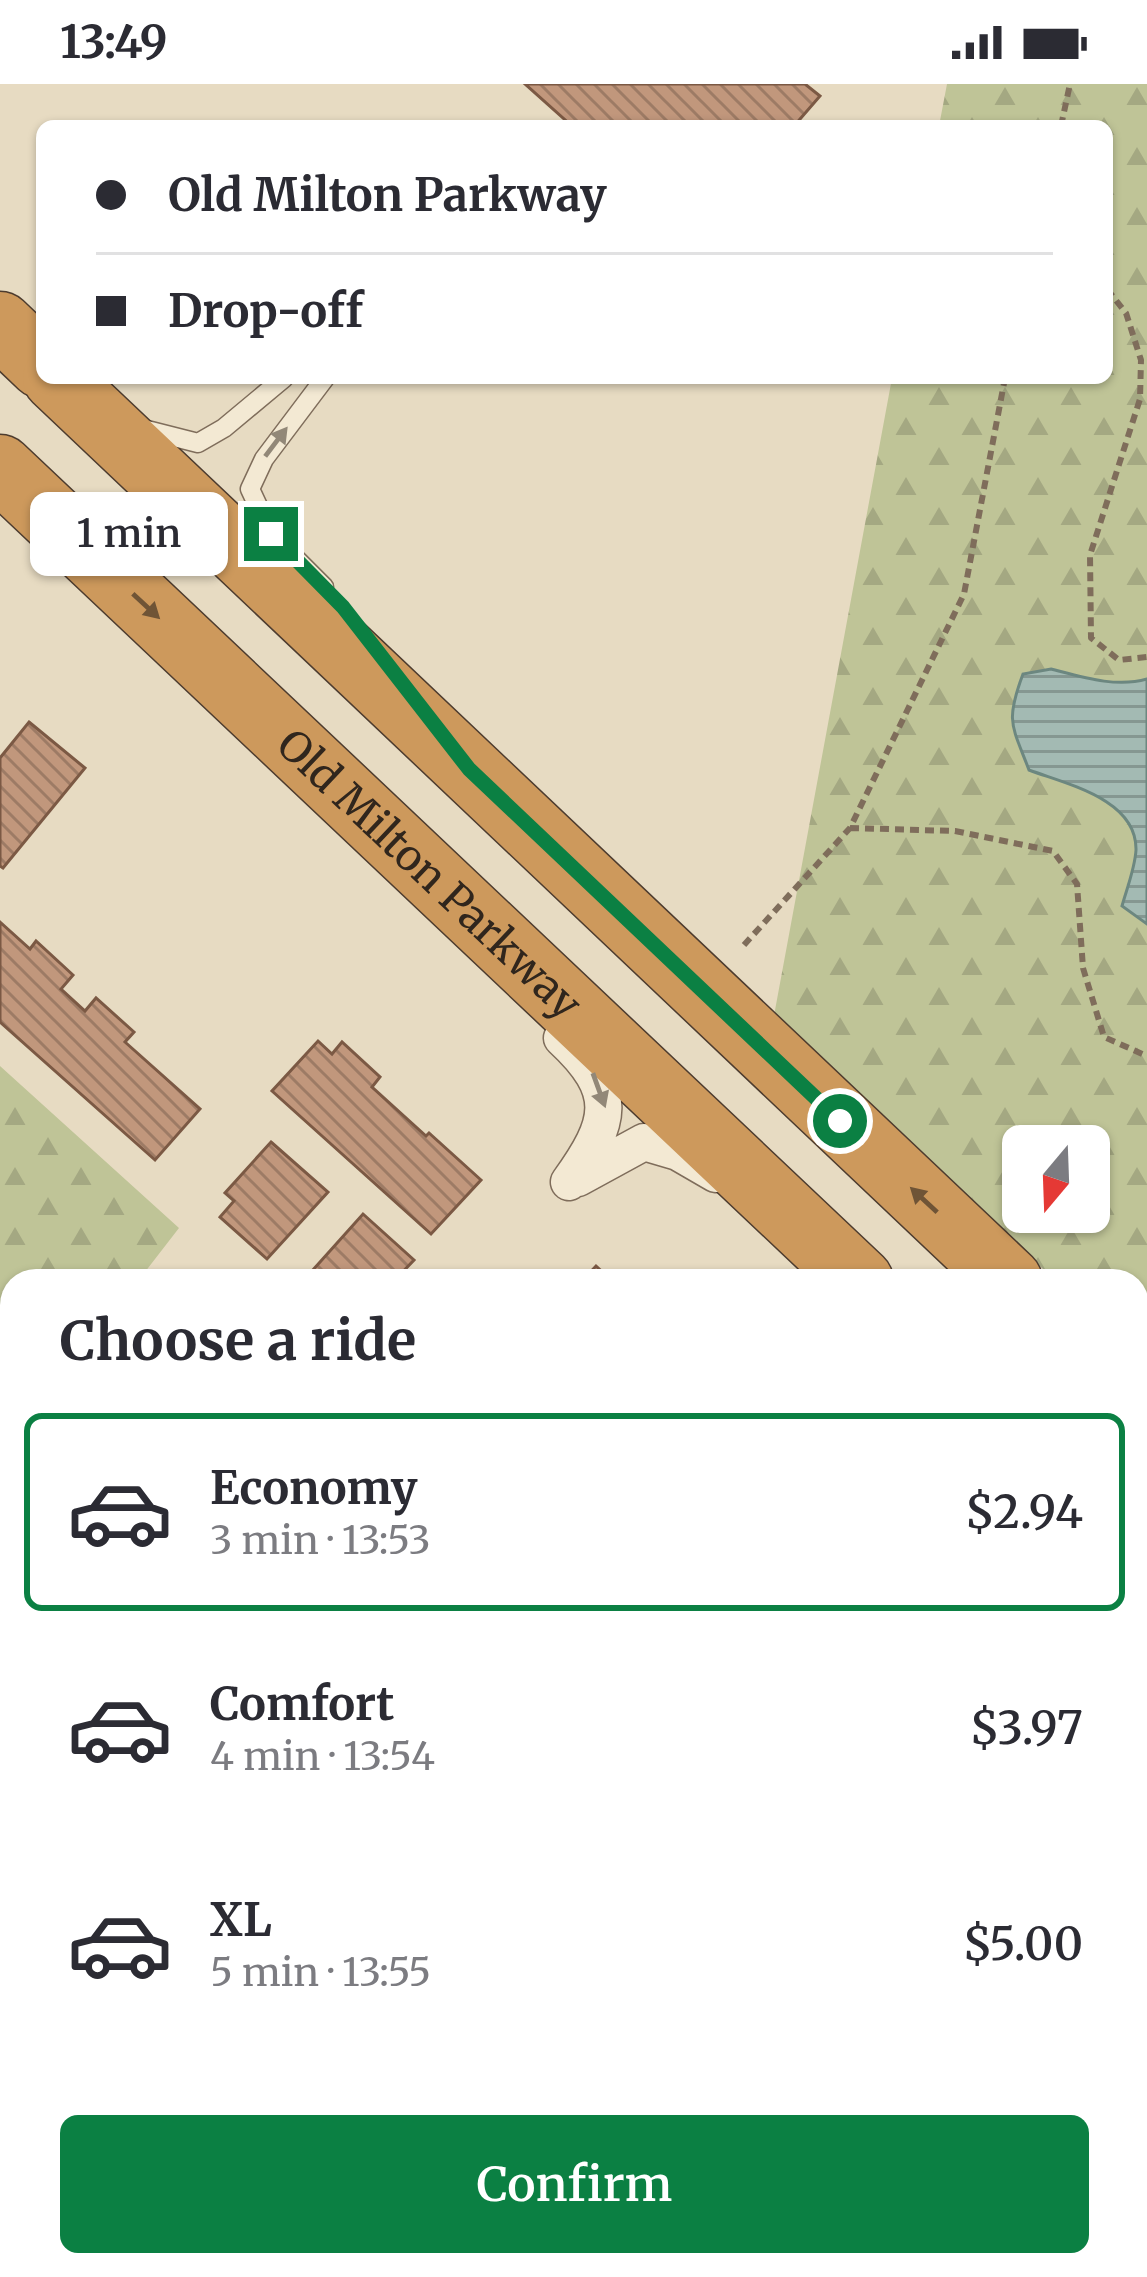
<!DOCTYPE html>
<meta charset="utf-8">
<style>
:root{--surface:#fff;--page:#f2f2f3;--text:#2b2b33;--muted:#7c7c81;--line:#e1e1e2;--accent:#0b8043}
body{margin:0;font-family:Merriweather,serif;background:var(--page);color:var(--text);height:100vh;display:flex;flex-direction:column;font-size:45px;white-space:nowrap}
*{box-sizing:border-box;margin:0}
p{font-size:39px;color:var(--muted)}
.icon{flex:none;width:66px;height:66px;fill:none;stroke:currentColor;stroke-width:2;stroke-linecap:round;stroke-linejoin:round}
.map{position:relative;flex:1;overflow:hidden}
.details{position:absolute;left:0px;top:1185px;width:1149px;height:1008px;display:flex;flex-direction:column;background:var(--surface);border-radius:36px 36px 0 0;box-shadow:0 3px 9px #0004}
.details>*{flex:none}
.guide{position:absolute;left:36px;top:36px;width:1077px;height:264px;border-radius:18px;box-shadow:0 3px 9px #0004;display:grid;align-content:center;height:264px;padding:0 60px;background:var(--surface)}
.needle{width:78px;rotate:199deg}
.tools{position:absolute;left:1002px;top:1041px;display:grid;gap:24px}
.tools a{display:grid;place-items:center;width:108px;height:108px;border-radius:18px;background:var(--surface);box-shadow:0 3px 9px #0004;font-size:60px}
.end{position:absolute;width:54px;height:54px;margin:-27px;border:15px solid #0b8043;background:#fff;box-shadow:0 0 0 6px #fff}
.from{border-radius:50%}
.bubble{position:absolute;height:84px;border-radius:18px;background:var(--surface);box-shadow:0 3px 9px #0004;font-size:39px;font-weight:600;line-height:84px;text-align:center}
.guide b{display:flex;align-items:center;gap:42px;height:114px;font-size:45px}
.guide b+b{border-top:3px solid var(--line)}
.guide i{width:30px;height:30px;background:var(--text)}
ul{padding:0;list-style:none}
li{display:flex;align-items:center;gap:36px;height:198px;margin:0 24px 18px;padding:0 36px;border:6px solid transparent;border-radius:18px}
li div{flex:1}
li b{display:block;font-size:45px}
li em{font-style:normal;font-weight:600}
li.on{border-color:var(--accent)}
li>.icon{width:108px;height:108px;stroke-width:1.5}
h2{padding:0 60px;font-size:54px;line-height:144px}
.primary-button{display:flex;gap:24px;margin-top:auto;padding:24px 60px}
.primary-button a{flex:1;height:138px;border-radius:18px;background:var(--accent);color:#fff;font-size:48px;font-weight:600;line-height:138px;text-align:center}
.status{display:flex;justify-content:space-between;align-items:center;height:84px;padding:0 60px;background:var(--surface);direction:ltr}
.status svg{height:33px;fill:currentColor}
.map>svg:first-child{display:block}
</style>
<div class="status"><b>13:49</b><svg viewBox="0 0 49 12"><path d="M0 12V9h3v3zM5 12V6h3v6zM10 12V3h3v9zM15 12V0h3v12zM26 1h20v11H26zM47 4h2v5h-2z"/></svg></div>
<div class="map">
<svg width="1147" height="2193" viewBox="0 0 1147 2193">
<defs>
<pattern id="forest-firs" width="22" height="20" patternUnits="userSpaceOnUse" patternTransform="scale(3)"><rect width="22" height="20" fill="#bfc497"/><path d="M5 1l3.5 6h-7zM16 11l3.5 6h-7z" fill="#a4a882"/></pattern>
<pattern id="water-rules" width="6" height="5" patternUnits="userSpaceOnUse" patternTransform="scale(3)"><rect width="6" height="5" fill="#a3bab3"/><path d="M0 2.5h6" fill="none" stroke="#859791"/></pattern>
<pattern id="building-back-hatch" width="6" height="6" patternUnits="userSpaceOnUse" patternTransform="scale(3)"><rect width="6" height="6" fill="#c1977c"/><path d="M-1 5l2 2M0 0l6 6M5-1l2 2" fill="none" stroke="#9d7b65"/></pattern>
</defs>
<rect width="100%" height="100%" fill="#e7dbc2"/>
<path fill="url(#forest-firs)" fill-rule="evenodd" d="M947 0H1147V2193H117L105 2181H1137V1197H1056L773 937 892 294H1107V42H939ZM1023 1062H1089V1128H1023Z
M0 982 179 1144 138 1197H12V1364L0 1380Z
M0 1518 12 1529V2092L0 2081Z"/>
<path fill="url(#water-rules)" stroke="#6c8780" stroke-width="3" d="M1051 585C1082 593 1116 604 1147 595V840L1122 822C1127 804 1135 784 1136 766 1137 715 1066 700 1029 686 1012 641 1005 638 1023 590Z"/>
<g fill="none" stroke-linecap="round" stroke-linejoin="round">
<path stroke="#6c8780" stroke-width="10" d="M0 1744 12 1755
M688 2181 719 2193"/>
</g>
<path fill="url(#building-back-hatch)" stroke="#7b5944" stroke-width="3" d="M525 0H805L820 12 794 42H572Z
M29 638 85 684 3 784 0 782V674Z
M0 838 30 865 36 857 73 891 61 905 85 927 96 914 134 948 125 958 200 1025 155 1076 0 938Z
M318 957 332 970 342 958 380 993 372 1003 426 1052 429 1049 481 1096 431 1150 272 1007Z
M271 1058 328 1108 267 1175 220 1133 234 1117 225 1109Z
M363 1130 414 1176 394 1197H303Z
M596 1182 612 1197H582Z
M12 1438V1486L0 1475V1451Z"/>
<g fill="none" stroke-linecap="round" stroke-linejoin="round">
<defs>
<path id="lane" d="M139 344 198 359 224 344 284 294
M324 503 271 450 250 405 264 375 325 294"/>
<path id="street" d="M562 954C620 1008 612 1038 569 1098
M578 1094 644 1058 678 1068 716 1090"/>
<g id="highway">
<path d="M0 241 42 281"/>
<path d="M56 294 1009 1197"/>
<path id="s1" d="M0 384 860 1197"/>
<path d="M1137 1319 1147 1328"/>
<path d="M1137 1460 1147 1469"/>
</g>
</defs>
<use href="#lane" stroke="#7f6d5b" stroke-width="21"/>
<use href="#street" stroke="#7f6d5b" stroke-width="39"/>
<use href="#highway" stroke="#4d3c2f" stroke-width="69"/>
<path stroke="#7f6d5b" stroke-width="6" stroke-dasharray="9 6" stroke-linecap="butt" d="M1061 42 1070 0
M1107 205 1126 229 1141 276 1140 315 1090 471 1091 554 1119 576 1147 573
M850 744 955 747 1053 767 1077 800 1083 884 1104 953 1147 972
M744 861 850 744 964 510 1005 294
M0 1956 12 1962
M358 2181 384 2193"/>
<use href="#lane" stroke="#f3e9d3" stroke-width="18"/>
<use href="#street" stroke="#f3e9d3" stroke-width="36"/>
<use href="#highway" stroke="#cd995c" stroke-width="66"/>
</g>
<defs><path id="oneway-solid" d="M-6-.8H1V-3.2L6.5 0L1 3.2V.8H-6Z" transform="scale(3)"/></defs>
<g fill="#928878">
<use href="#oneway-solid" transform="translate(276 358) rotate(-53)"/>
<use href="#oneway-solid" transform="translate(599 1006) rotate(70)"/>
</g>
<g fill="#6f5436">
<use href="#oneway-solid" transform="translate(146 522) rotate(43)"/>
<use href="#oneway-solid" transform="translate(924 1116) rotate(-137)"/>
</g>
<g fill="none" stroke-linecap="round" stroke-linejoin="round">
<path stroke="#0b8043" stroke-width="15" d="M271 450 343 523 469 685 840 1037"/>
</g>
<g text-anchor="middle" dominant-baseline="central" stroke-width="12" stroke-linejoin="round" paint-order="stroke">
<g font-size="42" fill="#30261d" stroke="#f0e6d0">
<text stroke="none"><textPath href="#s1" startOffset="591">Old Milton Parkway</textPath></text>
</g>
</g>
</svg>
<div class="tools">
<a><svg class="needle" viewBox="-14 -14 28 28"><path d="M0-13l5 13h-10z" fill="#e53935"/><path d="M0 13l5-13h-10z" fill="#7c7c81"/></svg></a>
</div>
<i class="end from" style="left:840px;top:1037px"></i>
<i class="end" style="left:271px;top:450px"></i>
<div class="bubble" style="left:30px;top:408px;width:198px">1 min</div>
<div class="guide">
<b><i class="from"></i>Old Milton Parkway</b>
<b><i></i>Drop-off</b>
</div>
<section class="details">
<h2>Choose a ride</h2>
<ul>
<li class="on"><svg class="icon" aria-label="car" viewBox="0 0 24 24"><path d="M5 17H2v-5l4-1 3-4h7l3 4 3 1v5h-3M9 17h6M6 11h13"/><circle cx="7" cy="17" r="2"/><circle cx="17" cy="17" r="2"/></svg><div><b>Economy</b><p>3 min · 13:53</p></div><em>$2.94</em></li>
<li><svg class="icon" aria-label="car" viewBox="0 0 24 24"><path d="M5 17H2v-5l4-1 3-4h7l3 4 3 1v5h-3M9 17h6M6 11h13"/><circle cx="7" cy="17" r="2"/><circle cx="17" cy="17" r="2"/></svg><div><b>Comfort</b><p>4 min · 13:54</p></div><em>$3.97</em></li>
<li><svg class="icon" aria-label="car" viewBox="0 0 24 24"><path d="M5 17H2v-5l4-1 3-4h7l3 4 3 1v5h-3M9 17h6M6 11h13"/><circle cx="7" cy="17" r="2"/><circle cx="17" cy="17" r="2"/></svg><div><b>XL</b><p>5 min · 13:55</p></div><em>$5.00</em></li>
</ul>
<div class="primary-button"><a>Confirm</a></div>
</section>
</div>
